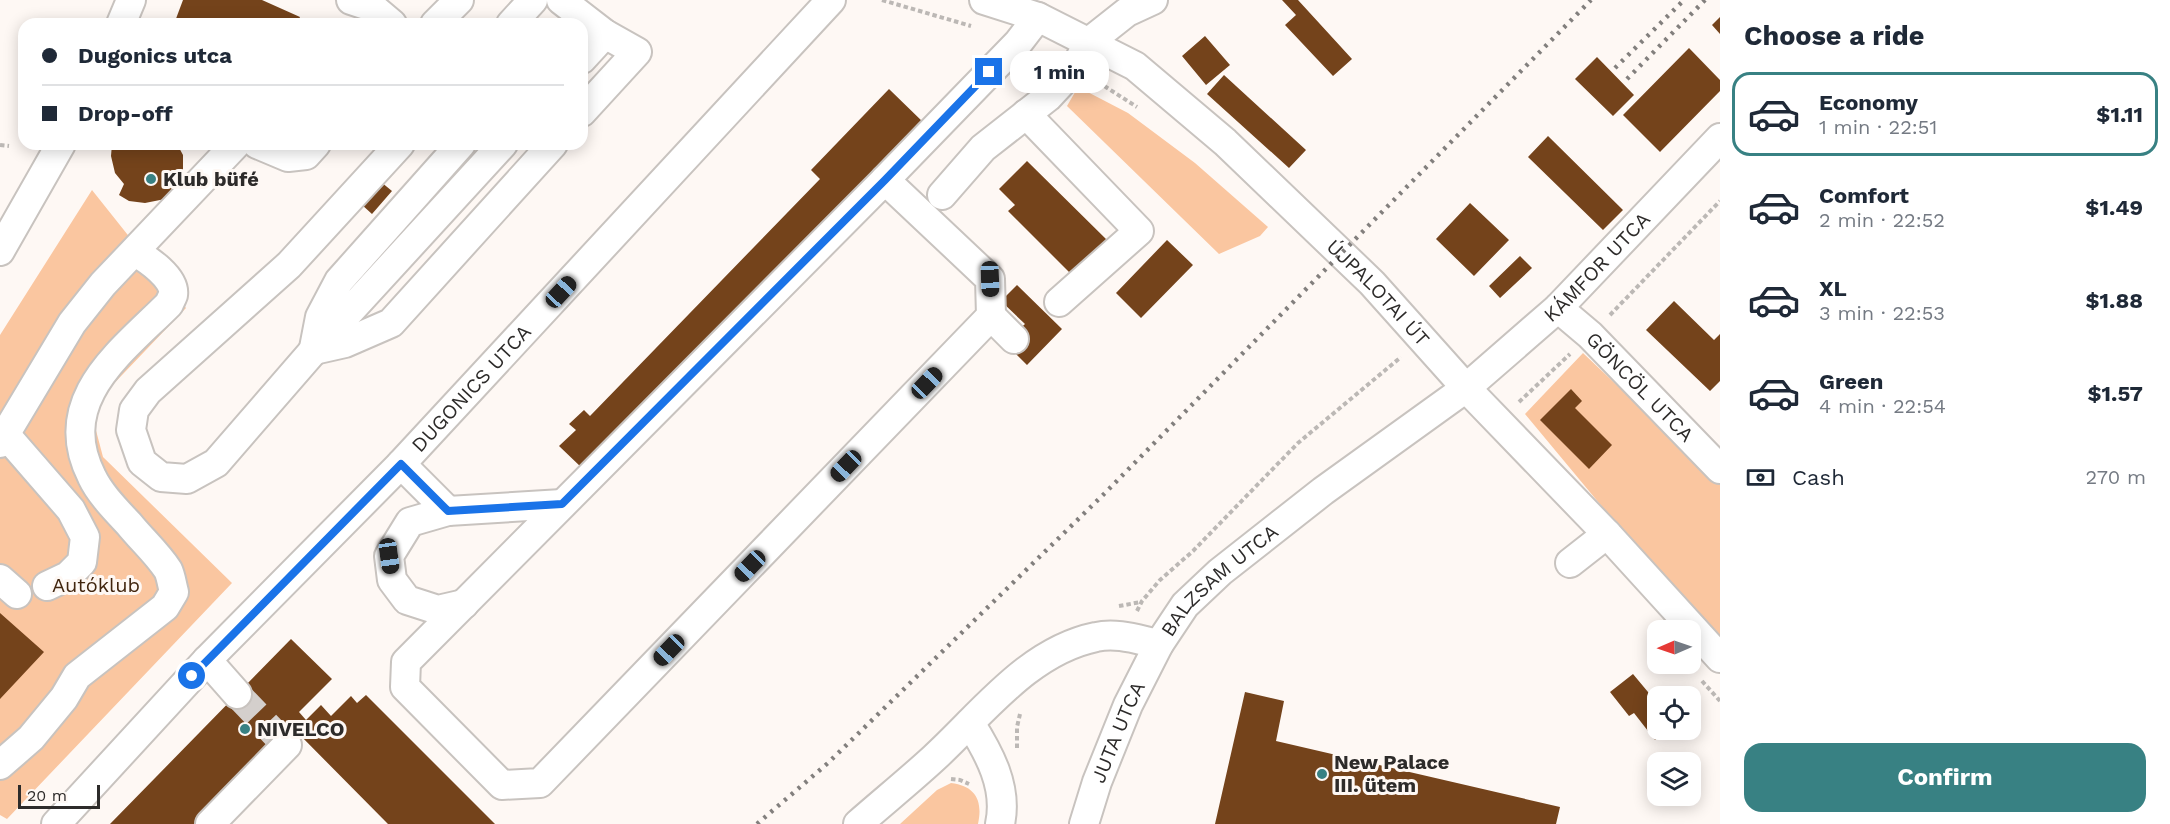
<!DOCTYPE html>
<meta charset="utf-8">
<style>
:root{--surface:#fff;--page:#f6f6f7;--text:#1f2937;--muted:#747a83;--line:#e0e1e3;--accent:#388183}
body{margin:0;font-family:"Work Sans",sans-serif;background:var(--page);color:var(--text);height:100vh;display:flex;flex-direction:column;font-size:22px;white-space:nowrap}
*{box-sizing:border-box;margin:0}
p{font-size:20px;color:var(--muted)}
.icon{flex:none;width:33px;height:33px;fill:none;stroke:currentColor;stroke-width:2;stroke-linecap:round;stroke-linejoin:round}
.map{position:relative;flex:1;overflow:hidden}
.details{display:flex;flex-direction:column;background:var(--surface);width:450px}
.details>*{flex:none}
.guide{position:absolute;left:18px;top:18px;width:570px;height:132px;border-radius:18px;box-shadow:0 3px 15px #0003;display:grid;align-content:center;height:132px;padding:0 24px;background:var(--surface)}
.needle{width:39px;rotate:268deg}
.controls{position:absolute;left:1647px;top:620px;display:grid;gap:12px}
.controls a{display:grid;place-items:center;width:54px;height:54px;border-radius:12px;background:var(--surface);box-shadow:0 3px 15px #0003;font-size:30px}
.scale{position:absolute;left:18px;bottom:15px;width:82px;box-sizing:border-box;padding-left:6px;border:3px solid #2d2b2a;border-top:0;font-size:16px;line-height:21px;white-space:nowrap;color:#2d2b2a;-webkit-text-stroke:4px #fef8f4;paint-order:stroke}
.end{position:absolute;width:27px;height:27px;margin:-14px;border:8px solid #1a73e8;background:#fff;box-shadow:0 0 0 3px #fff}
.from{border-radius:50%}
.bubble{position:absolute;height:42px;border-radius:18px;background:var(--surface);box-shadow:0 3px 15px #0003;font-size:20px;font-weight:700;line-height:42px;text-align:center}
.car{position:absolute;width:18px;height:36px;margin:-18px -9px;border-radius:8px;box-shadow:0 0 4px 2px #0007;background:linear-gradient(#222 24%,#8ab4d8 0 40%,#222 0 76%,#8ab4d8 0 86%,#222 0)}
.guide b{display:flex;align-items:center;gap:21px;height:57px;font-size:22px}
.guide b+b{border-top:2px solid var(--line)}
.guide i{width:15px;height:15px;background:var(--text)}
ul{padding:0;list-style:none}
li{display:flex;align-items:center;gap:18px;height:84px;margin:0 12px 9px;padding:0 12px;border:3px solid transparent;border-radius:18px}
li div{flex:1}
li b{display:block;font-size:22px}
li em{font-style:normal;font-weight:700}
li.active{border-color:var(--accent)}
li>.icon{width:54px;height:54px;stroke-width:1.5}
h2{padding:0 24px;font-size:27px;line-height:72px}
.pay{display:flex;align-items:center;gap:15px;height:66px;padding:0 24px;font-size:22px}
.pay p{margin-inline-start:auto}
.primary-button{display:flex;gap:12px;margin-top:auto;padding:12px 24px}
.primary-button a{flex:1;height:69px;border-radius:18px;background:var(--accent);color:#fff;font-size:24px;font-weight:700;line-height:69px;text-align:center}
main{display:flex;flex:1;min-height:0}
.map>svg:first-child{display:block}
</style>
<main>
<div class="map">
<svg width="1720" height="824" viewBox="0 0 1720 824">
<rect width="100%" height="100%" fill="#fef8f4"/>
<path fill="#fac6a0" d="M1078 87 1128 113 1195 163 1268 227 1260 236 1219 254 1067 106Z
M92 190 186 308 102 396 93 419 103 457 232 583 7 819 0 815V335Z
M1583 353 1720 483V637L1648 562 1525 414Z
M951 783C976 786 983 801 978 824H900L937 790Z"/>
<path fill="#74431b" d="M183 0H262L300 17 297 24H174Z
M1282 0H1298L1352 59 1333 76 1285 25 1296 15Z
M1720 17V34L1712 25Z
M1205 36 1230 65 1206 85 1182 56Z
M1689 48 1720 80V91L1660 152 1623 115Z
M1597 57 1634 95 1613 116 1575 79Z
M1224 75 1306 150 1289 168 1207 94Z
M889 89 925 124 849 204 845 199 582 468 559 446 576 430 569 424 584 410 590 416 820 179 811 170Z
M1548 136 1623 210 1603 230 1528 157Z
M112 144H177L183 155V173L179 188 165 199 145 203 129 201 119 195 124 184 115 173 111 156Z
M1027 161 1107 240 1072 275 1008 211 1015 205 999 189Z
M381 182 392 191 372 214 361 204Z
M1470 203 1509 240 1474 276 1436 239Z
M1167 240 1193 265 1141 318 1116 293Z
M1520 256 1532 268 1500 298 1489 286Z
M1017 285 1062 329 1027 365 1011 349 1016 332 1025 324 1001 301Z
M1674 301 1714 340 1720 334V381L1710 391 1646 330Z
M1571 389 1582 401 1575 408 1612 445 1589 469 1540 420Z
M0 613 44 652 0 699Z
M291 639 332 679 299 712 306 720 321 705 331 716 351 696 357 703 366 695 495 824H388L291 726 195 824H110Z
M1633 674 1658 704V729H1670L1655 740 1634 713 1629 716 1610 692Z
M1245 692 1284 701 1276 741 1560 807 1556 824H1215Z"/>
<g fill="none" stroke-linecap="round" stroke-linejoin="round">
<path stroke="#d4cfcc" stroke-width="28" stroke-dasharray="28 14" stroke-linecap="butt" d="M237 694 279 738"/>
<defs>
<g id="minor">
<path d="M351 0 372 7 392 24"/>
<path d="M561 0 605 34 637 52 582 112"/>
<path id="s1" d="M984 0 1038 17 1135 66 1225 142 1372 283 1466 388 1607 534 1720 658"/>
<path d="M121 24 131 0"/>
<path d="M435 24 459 0"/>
<path d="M511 24 533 0"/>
<path d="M582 59 605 34"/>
<path d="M1026 114 1139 231 1059 302"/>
<path d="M257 144 288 157 306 155 316 144"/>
<path d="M400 144 289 265 148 391 134 410 131 430 142 462 161 477 187 479 216 463 314 350 503 144"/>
<path d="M885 180 990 279 991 316 540 783 502 785 405 687 406 662Z"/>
<path d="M885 180 1018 43 1038 17"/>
<path d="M942 195 983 148 1048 97 1075 68 1089 42 1127 12 1153 0"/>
<path d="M0 251 61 144"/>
<path id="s2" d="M1558 308 1590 335 1720 469"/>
<path d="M991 316 1014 339"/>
<path d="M314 348 320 317 339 281 461 144"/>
<path d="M314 350 345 343 391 323 553 144"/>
<path d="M5 434 71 510 85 537 82 562 68 576 47 586"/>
<path d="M0 443 72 323 103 284 236 144"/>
<path d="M401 464 448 511"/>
<path d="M1570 563 1607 534"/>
<path d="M0 579 17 594"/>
<path d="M464 604 438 610 407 600 392 580 389 556 410 522 448 511 562 504"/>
<path d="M207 660 237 694"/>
<path d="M970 723C989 753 1008 787 1000 824"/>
<path d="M0 765 31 738 64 698 77 676 165 607 174 592C172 585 171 576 168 570 157 553 141 539 129 524 116 510 100 494 92 477 53 400 120 353 169 304 170 301 172 298 173 295 176 278 147 259 135 252"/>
<path id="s3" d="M56 824 207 660 401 464 831 0"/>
<path d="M210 824 287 745"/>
<path d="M858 824C883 802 909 781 934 758 982 714 1028 651 1096 637 1117 632 1139 640 1159 644"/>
<path id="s4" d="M1084 824 1097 782 1128 705 1159 644 1185 605 1220 572 1323 491 1466 388 1558 308 1720 138"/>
</g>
</defs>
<use href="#minor" stroke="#c8c3bf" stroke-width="32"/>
<path stroke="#bcb8b5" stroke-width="4" stroke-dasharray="4.5 3" stroke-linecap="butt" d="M882 0 971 26
M1098 82 1137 107
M0 145 9 146
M1610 315 1720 201
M1519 402 1570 354
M1119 606 1141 602
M1137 611 1142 601 1160 580 1193 551 1298 443 1401 357
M1702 681 1720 701
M1017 748V727L1020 714
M951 779 960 780 969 784"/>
<use href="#minor" stroke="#fff" stroke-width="28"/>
<path stroke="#827f7d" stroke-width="4.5" stroke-dasharray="3 6" stroke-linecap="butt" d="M1615 68 1684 0
M1627 79 1705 0
M757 824 828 763 1104 494 1591 0"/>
</g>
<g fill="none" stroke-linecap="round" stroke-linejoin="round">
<path stroke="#1a73e8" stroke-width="8" d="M192 676 401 464 448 511 562 504 885 180 989 72"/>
</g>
<g fill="#388183" stroke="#fef8f4" stroke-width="2">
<circle cx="151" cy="179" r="6"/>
<circle cx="245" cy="729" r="6"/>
<circle cx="1322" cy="774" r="6"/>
</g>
<g text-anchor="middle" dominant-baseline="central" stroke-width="6" stroke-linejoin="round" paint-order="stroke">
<g font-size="20" font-weight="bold" fill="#2d2b2a" stroke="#fef8f4" text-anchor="start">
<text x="163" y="179">Klub büfé</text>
<text x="257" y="729">NIVELCO</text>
<text x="1334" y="762">New Palace<tspan x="1334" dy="23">III. ütem</tspan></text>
</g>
<g font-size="20" fill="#2d2b2a" stroke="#fef8f4">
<text stroke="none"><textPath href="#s4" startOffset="776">KÁMFOR UTCA</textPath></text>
<text stroke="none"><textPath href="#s1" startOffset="498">ÚJPALOTAI ÚT</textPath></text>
<text stroke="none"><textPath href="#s2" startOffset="114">GÖNCÖL UTCA</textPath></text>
<text stroke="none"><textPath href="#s3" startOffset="602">DUGONICS UTCA</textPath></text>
<text stroke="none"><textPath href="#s4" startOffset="284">BALZSAM UTCA</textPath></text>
<text stroke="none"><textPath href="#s4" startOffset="98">JUTA UTCA</textPath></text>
</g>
<g font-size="20" fill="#41250e" stroke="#fef8f4">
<text x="96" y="585">Autóklub</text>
</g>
</g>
</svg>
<div class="controls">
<a><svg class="needle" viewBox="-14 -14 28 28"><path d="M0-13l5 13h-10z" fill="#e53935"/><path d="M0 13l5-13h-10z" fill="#747a83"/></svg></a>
<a><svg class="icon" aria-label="locate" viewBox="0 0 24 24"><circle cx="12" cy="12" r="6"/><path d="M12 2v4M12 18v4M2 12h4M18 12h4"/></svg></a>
<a><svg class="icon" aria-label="layers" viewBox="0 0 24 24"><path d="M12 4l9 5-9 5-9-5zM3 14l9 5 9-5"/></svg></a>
</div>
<div class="scale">20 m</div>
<i class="end from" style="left:192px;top:676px"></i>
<i class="end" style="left:989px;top:72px"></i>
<div class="bubble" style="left:1010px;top:51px;width:99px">1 min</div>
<i class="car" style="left:990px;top:279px;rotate:178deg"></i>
<i class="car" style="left:561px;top:292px;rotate:43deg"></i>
<i class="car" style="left:927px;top:383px;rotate:44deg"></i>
<i class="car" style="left:846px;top:466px;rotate:224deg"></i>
<i class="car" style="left:389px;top:556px;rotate:172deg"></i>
<i class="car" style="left:750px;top:566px;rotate:224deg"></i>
<i class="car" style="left:669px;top:650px;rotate:224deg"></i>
<div class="guide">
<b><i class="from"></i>Dugonics utca</b>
<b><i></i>Drop-off</b>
</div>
</div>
<section class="details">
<h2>Choose a ride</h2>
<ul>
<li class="active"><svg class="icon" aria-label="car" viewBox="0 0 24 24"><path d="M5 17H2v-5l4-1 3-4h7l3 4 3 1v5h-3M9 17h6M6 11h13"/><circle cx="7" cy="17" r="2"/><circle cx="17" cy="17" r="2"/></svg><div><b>Economy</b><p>1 min · 22:51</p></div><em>$1.11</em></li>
<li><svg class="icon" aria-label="car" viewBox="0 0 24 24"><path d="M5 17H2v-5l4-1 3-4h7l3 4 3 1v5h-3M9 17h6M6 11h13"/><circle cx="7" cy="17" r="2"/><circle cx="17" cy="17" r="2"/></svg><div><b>Comfort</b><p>2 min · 22:52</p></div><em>$1.49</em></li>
<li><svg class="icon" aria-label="car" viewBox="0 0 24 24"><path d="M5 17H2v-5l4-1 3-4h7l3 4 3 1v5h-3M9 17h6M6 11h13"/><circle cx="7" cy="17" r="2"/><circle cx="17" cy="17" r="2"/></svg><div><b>XL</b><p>3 min · 22:53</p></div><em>$1.88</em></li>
<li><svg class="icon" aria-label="car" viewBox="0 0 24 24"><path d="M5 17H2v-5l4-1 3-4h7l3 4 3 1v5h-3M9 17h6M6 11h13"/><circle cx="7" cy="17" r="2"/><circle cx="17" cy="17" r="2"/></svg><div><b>Green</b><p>4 min · 22:54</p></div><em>$1.57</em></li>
</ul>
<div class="pay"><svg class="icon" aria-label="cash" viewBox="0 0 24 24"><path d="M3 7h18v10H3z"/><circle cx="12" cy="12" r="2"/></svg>Cash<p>270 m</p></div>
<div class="primary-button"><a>Confirm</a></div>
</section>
</main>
